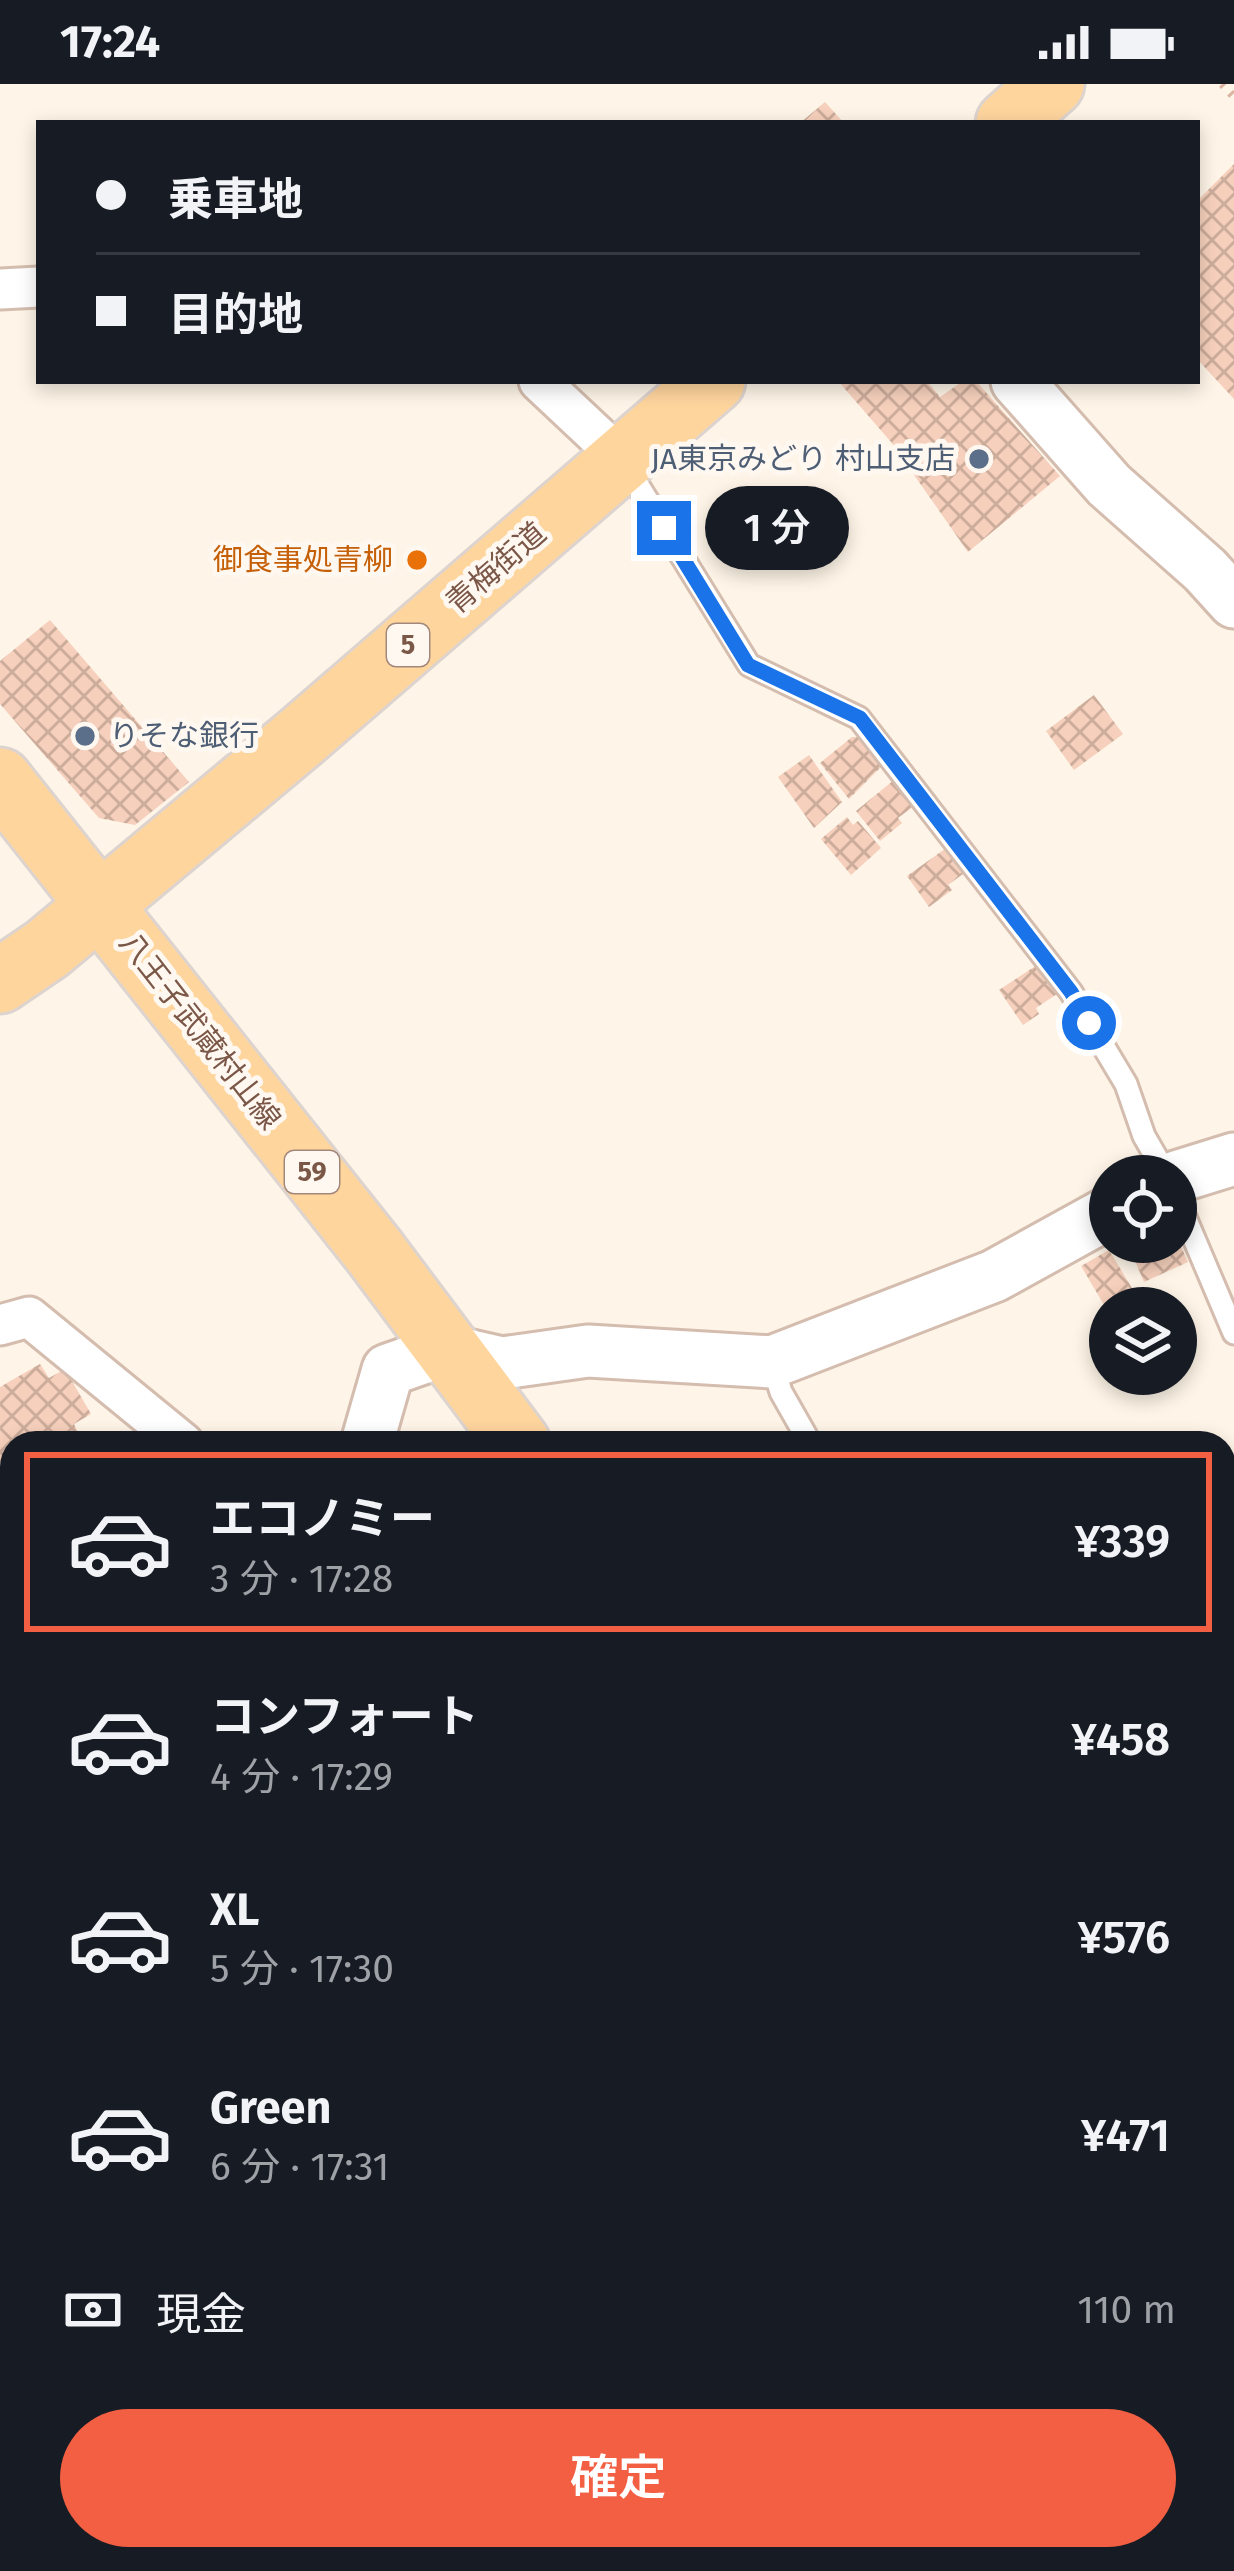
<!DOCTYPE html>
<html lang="ja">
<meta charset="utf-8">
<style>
:root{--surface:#171b24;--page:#20242c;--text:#f1f3f6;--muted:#9ea1a6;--line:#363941;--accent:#f25f43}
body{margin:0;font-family:"Fira Sans","Noto Sans JP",sans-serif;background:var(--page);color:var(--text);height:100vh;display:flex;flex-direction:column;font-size:45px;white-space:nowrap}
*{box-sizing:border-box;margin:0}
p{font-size:39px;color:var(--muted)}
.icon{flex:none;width:66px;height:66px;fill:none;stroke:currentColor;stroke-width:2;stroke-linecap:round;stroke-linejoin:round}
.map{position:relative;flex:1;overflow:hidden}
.side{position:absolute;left:0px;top:1347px;width:1236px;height:1140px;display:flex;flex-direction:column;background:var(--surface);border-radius:36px 36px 0 0;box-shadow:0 6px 18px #0003}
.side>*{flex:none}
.hud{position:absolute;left:36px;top:36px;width:1164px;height:264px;border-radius:0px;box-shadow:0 6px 18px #0003;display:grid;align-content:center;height:264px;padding:0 60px;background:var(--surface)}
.buttons{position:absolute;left:1089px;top:1071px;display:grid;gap:24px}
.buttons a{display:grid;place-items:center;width:108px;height:108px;border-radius:50%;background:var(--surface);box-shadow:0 6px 18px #0003;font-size:60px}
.end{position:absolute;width:54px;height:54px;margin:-27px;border:15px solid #1a73e8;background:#fff;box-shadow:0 0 0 6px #fff}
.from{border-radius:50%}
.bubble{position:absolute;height:84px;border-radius:42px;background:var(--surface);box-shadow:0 6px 18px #0003;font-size:39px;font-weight:600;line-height:84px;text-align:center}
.hud b{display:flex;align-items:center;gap:42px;height:114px;font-size:45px}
.hud b+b{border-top:3px solid var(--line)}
.hud i{width:30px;height:30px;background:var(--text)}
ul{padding:21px 0 0;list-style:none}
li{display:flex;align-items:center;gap:36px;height:180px;margin:0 24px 18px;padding:0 36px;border:6px solid transparent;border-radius:0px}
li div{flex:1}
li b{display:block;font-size:45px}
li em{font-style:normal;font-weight:600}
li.on{border-color:var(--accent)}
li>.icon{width:108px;height:108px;stroke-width:1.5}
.pay{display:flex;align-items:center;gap:30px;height:132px;padding:0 60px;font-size:45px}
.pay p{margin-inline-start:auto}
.action{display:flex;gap:24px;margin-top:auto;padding:24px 60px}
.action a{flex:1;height:138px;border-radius:72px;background:var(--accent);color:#fff;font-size:48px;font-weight:600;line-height:138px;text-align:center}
.status{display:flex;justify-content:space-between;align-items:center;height:84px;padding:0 60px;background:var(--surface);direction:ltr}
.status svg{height:33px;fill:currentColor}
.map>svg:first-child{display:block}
</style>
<div class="status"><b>17:24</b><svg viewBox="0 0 49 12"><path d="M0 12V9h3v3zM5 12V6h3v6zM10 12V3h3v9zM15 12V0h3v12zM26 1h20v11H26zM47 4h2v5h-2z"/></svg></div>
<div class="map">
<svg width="1234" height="2487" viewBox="0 0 1234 2487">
<defs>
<pattern id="building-cross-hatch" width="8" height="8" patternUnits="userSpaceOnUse" patternTransform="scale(3)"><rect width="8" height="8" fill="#f6d0bc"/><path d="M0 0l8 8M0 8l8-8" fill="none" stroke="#ccac9b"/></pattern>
</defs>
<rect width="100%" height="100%" fill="#fef4e7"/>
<path fill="#f1e4fb" d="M12 2436V2475H91L94 2487H0V2440Z"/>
<path fill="url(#building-cross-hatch)" d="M825 18 844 39H800Z
M1234 80V315L1197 275V113L1199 115Z
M838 297H927L940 313 963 297H976L1060 392 968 468 891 358Z
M50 536 189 698 135 741 99 734 0 620V577Z
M1094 611 1123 650 1074 686 1046 647Z
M852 653H860L883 681 849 715 820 679Z
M809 671 842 718 814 744 778 693Z
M894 696 914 722 898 734 902 739 880 757 856 727Z
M847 733 853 741 858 737 881 764 851 791 821 755Z
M949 762 967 787 948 801 952 806 929 823 907 792Z
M1037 881 1057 910 1036 924 1039 930 1023 941 999 906Z
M1127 1158H1179L1188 1178 1144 1198Z
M1109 1166 1138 1214 1120 1224H1110V1231L1081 1182Z
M40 1280 49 1294 65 1285 91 1330 74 1340 79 1351 64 1359H12V1416L0 1423V1303Z
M12 2321V2381L0 2386V2326Z"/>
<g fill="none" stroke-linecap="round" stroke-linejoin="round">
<defs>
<path id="service" d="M626 382 749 581 859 634 1071 908 1126 1000 1144 1052 1167 1092
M1176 1112 1234 1249
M772 1279 781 1308 810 1359
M0 1641 12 1666
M1224 2355 1234 2350"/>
<path id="minor" d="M0 205 39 203
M539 297 622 375
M0 1241 29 1233 183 1359
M0 1635 12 1629
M1224 1966 1234 1961
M0 2198 12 2192
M0 2404 12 2399"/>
<path id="tertiary" d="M1017 297 1109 401 1205 486 1234 518
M1176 1093 1234 1075
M367 1359 388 1286 445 1266 502 1279 588 1267 772 1278 994 1192 1110 1128
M373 2475 374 2487"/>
<path id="primary" d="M1008 39 1052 0
M0 696 374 1167 518 1359
M0 897 47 865 301 653 713 297
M1224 2250 1234 2262"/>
</defs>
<use href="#service" stroke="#d4bdae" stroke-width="27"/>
<use href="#minor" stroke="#d4bdae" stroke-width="45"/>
<use href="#tertiary" stroke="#d4bdae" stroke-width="57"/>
<use href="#primary" stroke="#ddd3cf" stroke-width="69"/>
<path stroke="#dcb39f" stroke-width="8" stroke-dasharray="3 9" stroke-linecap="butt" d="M1222 0 1234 13"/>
<use href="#service" stroke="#fff" stroke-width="21"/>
<use href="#minor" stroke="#fff" stroke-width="39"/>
<use href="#tertiary" stroke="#fff" stroke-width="51"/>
<use href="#primary" stroke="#ffd59e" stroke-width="63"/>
</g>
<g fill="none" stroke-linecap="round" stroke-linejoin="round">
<path stroke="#1a73e8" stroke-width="15" d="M664 444 748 581 860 634 1071 908 1089 939"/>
</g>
<g fill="#5c6f8a" stroke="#fff8f0" stroke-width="4.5">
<circle cx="979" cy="375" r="12"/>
<circle cx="85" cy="652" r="12"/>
</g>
<circle fill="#e8710a" stroke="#fff8f0" stroke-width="4.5" cx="417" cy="476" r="12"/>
<g text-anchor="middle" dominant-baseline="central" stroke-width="10" stroke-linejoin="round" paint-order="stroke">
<g fill="#fff8f0" stroke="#a3877a" stroke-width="3">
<rect x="387" y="540" width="42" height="42" rx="9"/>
<rect x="285" y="1067" width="54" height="42" rx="9"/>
</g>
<g font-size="27" font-weight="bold" fill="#7b5748">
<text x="408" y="561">5</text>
<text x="312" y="1088">59</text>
</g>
<g font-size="30" fill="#4e5e75" stroke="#fff8f0" text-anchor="end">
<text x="955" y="375">JA東京みどり 村山支店</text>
<text x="109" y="652" text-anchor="start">りそな銀行</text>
</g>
<g font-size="30" fill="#c56008" stroke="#fff8f0" text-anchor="end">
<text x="393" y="476">御食事処青柳</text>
</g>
<g font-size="30" fill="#7b5748" stroke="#fff8f0">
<text transform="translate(496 484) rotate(-41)">青梅街道</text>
<text transform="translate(200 947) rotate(52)">八王子武蔵村山線</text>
</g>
</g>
</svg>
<div class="buttons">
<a><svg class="icon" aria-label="locate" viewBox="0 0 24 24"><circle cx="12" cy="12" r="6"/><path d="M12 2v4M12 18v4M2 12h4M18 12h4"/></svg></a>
<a><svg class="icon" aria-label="layers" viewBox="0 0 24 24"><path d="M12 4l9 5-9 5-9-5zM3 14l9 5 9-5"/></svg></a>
</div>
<i class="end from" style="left:1089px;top:939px"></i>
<i class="end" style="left:664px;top:444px"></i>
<div class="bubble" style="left:705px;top:402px;width:144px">1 分</div>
<div class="hud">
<b><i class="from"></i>乗車地</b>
<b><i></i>目的地</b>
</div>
<section class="side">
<ul>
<li class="on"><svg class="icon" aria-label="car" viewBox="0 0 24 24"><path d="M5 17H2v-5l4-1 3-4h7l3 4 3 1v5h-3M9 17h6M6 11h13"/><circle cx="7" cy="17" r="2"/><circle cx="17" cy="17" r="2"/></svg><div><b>エコノミー</b><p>3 分 · 17:28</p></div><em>¥339</em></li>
<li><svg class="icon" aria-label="car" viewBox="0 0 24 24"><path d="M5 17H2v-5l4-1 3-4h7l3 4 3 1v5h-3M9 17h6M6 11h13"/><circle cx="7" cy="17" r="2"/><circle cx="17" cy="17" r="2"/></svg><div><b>コンフォート</b><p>4 分 · 17:29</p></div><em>¥458</em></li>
<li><svg class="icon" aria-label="car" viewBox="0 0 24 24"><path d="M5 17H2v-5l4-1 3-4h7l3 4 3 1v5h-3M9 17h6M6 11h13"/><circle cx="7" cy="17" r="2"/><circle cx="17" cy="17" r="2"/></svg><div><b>XL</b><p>5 分 · 17:30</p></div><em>¥576</em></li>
<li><svg class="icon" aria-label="car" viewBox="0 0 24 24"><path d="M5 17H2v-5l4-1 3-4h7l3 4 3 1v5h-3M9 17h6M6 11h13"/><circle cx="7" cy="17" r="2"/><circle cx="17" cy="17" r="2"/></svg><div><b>Green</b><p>6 分 · 17:31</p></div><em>¥471</em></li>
</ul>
<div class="pay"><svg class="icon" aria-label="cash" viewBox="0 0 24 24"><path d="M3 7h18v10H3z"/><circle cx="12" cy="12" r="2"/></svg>現金<p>110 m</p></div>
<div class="action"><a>確定</a></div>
</section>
</div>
